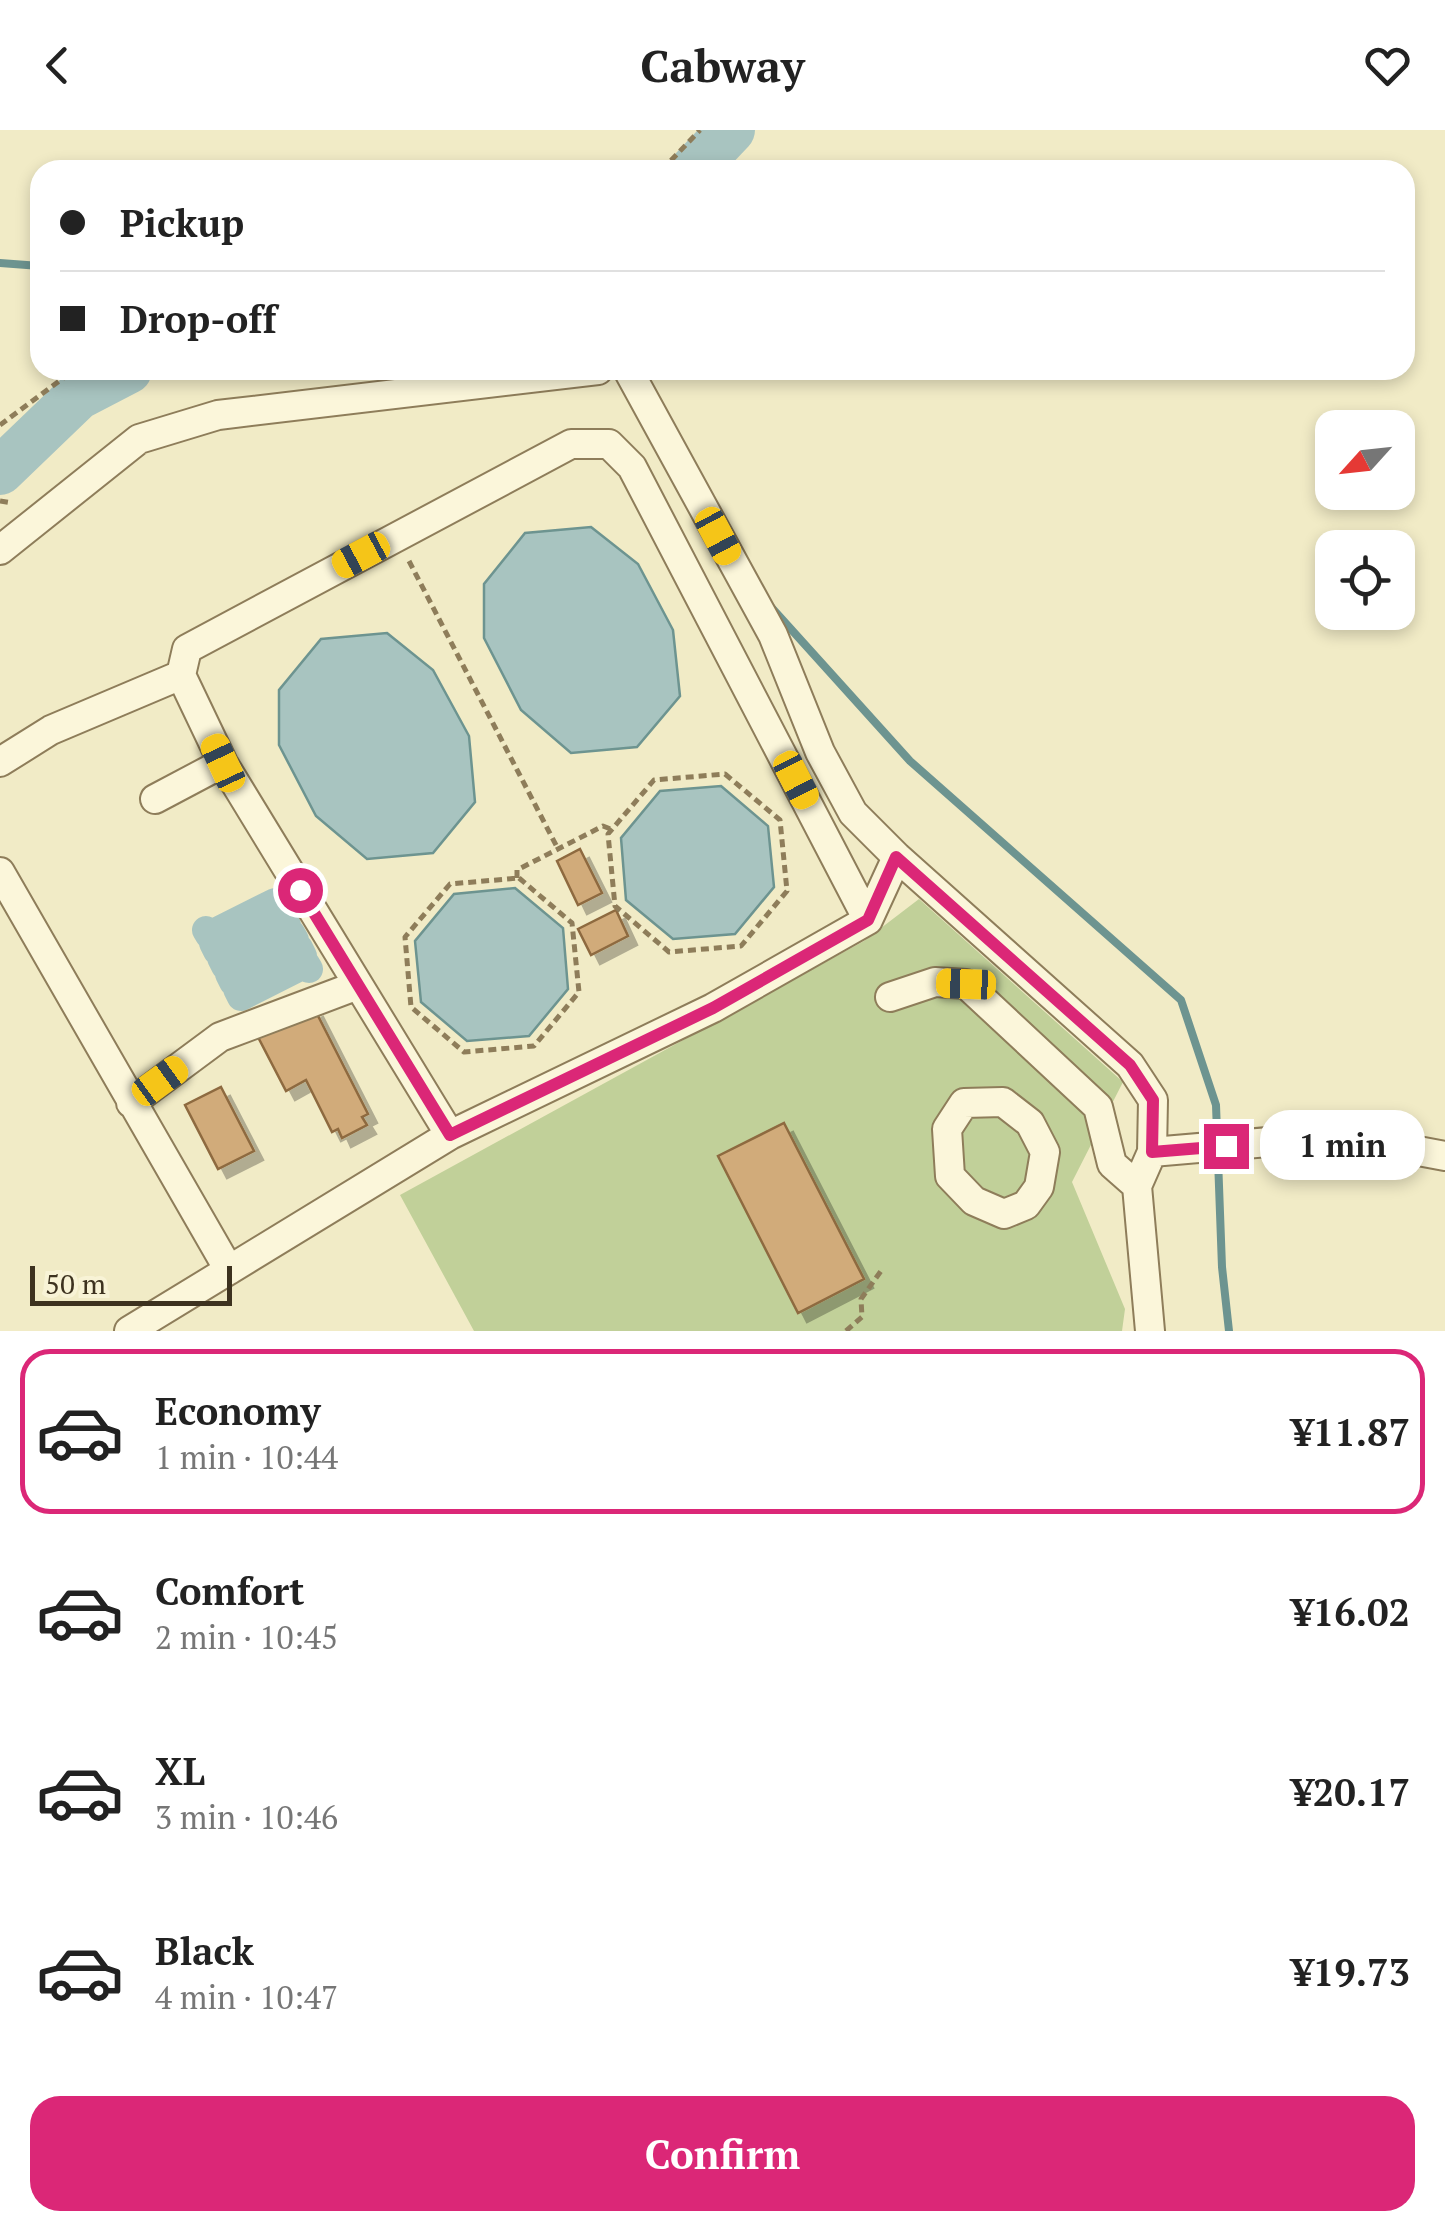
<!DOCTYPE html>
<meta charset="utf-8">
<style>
:root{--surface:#fff;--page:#f6f6f6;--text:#222;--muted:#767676;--line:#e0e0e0;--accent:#db2777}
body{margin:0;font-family:"PT Serif",serif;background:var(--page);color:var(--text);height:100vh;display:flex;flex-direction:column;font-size:38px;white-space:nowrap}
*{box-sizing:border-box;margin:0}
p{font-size:32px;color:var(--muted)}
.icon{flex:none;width:55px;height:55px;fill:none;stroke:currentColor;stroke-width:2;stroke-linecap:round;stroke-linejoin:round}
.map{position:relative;height:1201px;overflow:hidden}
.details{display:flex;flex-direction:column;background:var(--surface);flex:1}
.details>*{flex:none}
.guide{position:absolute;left:30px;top:30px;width:1385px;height:220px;border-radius:30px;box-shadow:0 5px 15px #0003;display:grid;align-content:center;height:220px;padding:0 30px;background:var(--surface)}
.needle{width:65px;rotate:243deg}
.controls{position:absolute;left:1315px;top:280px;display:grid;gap:20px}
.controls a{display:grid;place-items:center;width:100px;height:100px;border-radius:20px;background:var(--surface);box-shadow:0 5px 15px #0003;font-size:50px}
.scale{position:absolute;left:30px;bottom:25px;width:202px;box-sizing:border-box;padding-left:10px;border:5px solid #3d321f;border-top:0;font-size:28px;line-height:35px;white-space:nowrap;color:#3d321f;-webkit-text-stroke:8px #f8f3d6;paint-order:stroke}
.end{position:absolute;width:45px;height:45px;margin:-22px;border:12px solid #db2777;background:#fff;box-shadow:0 0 0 5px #fff}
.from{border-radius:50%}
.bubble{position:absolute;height:70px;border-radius:30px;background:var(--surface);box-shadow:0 5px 15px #0003;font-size:32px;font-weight:600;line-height:70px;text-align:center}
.car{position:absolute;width:30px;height:60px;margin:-30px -15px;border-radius:12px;box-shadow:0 0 8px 2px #0007;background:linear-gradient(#f5c518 24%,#345 0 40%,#f5c518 0 76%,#345 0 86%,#f5c518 0)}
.guide b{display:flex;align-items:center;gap:35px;height:95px;font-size:38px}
.guide b+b{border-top:2px solid var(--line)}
.guide i{width:25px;height:25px;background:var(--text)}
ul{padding:18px 0 0;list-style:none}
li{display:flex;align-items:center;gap:30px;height:165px;margin:0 20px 15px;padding:0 10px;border:5px solid transparent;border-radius:30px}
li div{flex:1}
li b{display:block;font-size:38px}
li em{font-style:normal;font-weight:600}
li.on{border-color:var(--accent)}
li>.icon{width:90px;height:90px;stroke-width:1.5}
.cta{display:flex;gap:20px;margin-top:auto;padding:20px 30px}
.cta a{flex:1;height:115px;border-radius:30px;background:var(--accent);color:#fff;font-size:40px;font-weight:600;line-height:115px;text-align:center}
header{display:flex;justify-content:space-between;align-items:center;height:130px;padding:0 30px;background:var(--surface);font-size:45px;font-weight:600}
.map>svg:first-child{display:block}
</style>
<header><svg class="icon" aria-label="back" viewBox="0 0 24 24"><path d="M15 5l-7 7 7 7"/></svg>Cabway<svg class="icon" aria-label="heart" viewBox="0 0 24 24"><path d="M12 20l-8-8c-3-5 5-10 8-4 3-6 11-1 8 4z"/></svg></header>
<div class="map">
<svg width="1445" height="1201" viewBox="0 0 1445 1201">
<defs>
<filter id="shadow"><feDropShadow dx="9" dy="9" stdDeviation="0" flood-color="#0004"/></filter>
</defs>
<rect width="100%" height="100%" fill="#f1ebc6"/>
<path fill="#c1d099" d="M919 769 1123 952 1072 1052 1125 1179 1122 1201H474L400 1065 864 811Z"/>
<path fill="#a8c4c0" stroke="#6d9490" stroke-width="2.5" d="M591 397 638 434 673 500 680 566 637 617 571 623 521 580 484 508V454L525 403Z
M387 503 433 540 469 606 475 672 433 723 367 729 316 686 279 615V560L321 509Z
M721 656 768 696 774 757 735 804 673 809 626 770 621 708 660 661Z
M515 758 563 798 568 859 529 906 467 911 421 872 415 811 454 764Z"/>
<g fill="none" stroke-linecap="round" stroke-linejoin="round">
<path stroke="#6d9490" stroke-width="8" d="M0 133 40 136
M771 477 910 631 1181 870 1216 975 1222 1137 1229 1201"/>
<path stroke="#a8c4c0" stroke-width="28" d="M206 800 209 805 275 772 279 780 213 813 217 821 283 787 287 795 221 828 225 836 291 803 295 810 229 844 233 852 299 818 303 826 237 859 241 867 306 834 309 839"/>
<path stroke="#a8c4c0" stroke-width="48" d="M693 40 731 0
M0 341 78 266 128 240"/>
</g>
<path fill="#d1ab7a" stroke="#8e6a3f" stroke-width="2.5" filter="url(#shadow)" d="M580 719 602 763 578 775 557 731Z
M616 780 628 806 591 825 578 799Z
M314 878 368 984 362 987 367 995 342 1008 338 999 332 1002 306 950 286 961 258 907Z
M221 957 254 1021 218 1039 185 975Z
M784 993 864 1149 798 1183 718 1026Z"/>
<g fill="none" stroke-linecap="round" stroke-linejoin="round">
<defs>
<path id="minor" d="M628 240 773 505 820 622 853 683 897 727 1130 935 1153 970 1152 1022 1137 1056 1112 1034 1098 977 966 854 935 852 890 867
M0 420 139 309 218 285 598 240
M181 545 223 633 450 1005
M0 632 51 600 181 545 187 519 571 314H609L632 337 868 790 713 878 450 1005 129 1201
M155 669 223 633
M0 742 229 1140
M868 790 897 727
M1003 972 1030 993 1045 1022 1039 1057 1026 1075 1004 1084 974 1071 950 1046 947 999 964 973Z
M131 973 220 907 358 855
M1152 1022 1338 1006 1445 1026
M1137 1056 1150 1201"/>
</defs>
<use href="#minor" stroke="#8e7d5a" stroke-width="32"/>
<path stroke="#8e7d5a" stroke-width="5" stroke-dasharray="8 5" stroke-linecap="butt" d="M662 40 700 0
M0 295 74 240
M0 371 12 373
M409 431 558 719
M725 644 780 690 787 761 741 816 669 822 615 776 608 704 654 650Z
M517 748V740L603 696 613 700
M519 748 572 793 579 862 534 916 464 922 411 877 405 807 450 754Z
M846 1201 862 1187 861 1169 881 1141"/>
<use href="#minor" stroke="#fbf6da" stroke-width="28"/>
</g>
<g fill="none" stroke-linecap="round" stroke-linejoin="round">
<path stroke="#db2777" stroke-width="12" d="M300 760 450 1005 713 878 868 790 896 727 1130 935 1153 970 1152 1022 1226 1016"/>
</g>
</svg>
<div class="controls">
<a><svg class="needle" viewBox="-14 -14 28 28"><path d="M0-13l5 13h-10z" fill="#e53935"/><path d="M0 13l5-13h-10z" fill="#767676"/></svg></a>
<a><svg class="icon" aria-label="locate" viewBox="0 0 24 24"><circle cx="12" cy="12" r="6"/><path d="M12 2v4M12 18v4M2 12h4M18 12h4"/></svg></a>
</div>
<div class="scale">50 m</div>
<i class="end from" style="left:300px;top:760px"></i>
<i class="end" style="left:1226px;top:1016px"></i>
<div class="bubble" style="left:1260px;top:980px;width:165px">1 min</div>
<i class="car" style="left:718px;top:406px;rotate:152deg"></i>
<i class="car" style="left:361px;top:425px;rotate:242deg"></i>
<i class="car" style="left:223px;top:633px;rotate:335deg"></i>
<i class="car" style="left:796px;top:650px;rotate:153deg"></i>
<i class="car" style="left:966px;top:854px;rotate:272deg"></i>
<i class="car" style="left:160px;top:951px;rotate:54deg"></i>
<div class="guide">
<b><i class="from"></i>Pickup</b>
<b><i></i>Drop-off</b>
</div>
</div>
<section class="details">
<ul>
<li class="on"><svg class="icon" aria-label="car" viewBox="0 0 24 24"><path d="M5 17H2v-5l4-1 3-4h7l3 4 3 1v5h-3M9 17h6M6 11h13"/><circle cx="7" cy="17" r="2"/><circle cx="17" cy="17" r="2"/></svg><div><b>Economy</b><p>1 min · 10:44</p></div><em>¥11.87</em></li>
<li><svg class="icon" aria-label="car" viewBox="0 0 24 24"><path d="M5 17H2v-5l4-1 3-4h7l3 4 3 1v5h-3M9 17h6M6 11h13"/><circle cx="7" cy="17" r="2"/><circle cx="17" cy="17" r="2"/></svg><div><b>Comfort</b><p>2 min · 10:45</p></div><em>¥16.02</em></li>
<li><svg class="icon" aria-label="car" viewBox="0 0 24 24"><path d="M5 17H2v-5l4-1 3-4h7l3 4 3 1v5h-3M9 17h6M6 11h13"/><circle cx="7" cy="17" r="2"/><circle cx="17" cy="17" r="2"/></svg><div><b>XL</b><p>3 min · 10:46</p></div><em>¥20.17</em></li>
<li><svg class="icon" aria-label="car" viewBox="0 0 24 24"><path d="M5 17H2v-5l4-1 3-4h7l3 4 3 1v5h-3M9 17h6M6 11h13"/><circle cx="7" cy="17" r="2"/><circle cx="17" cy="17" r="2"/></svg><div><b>Black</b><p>4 min · 10:47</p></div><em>¥19.73</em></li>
</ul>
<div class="cta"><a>Confirm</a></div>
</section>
